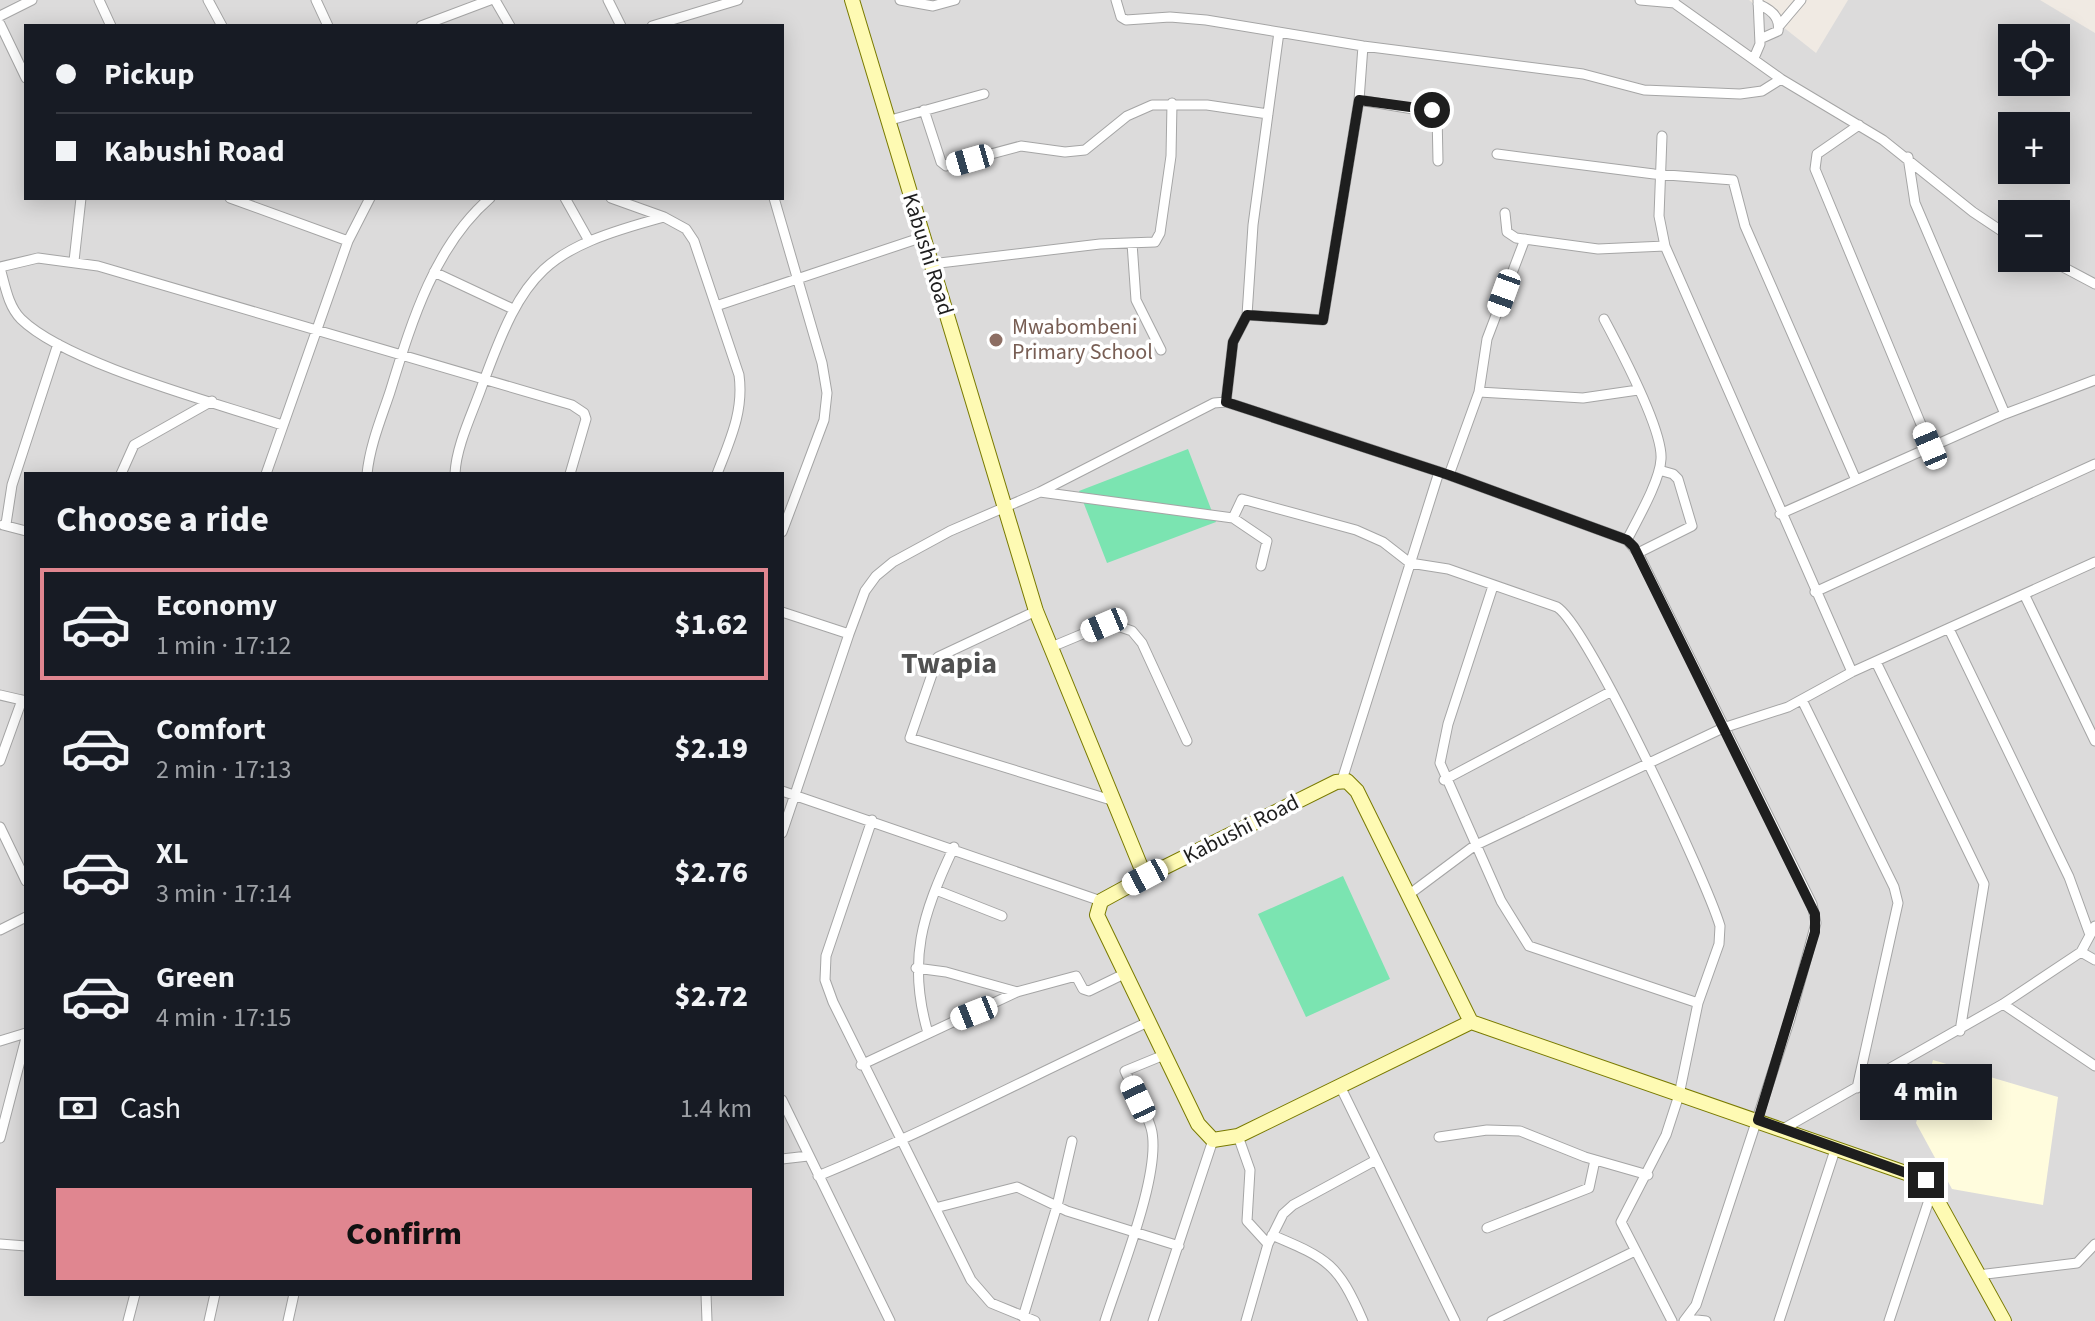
<!DOCTYPE html>
<meta charset="utf-8">
<style>
:root{--surface:#171b24;--page:#20242c;--text:#f1f3f6;--muted:#9ea1a6;--line:#363941;--accent:#e08690}
body{margin:0;font-family:"Source Sans 3",sans-serif;background:var(--page);color:var(--text);height:100vh;display:flex;flex-direction:column;font-size:30px;white-space:nowrap}
*{box-sizing:border-box;margin:0}
p{font-size:26px;color:var(--muted)}
.icon{flex:none;width:44px;height:44px;fill:none;stroke:currentColor;stroke-width:2;stroke-linecap:round;stroke-linejoin:round}
.map{position:relative;flex:1;overflow:hidden}
.panel{position:absolute;left:24px;top:472px;width:760px;height:824px;display:flex;flex-direction:column;background:var(--surface);border-radius:0px;box-shadow:0 4px 20px #0003}
.panel>*{flex:none}
.banner{position:absolute;left:24px;top:24px;width:760px;height:176px;border-radius:0px;box-shadow:0 4px 20px #0003;display:grid;align-content:center;height:176px;padding:0 32px;background:var(--surface)}
.tools{position:absolute;left:1998px;top:24px;display:grid;gap:16px}
.tools a{display:grid;place-items:center;width:72px;height:72px;border-radius:0px;background:var(--surface);box-shadow:0 4px 20px #0003;font-size:40px}
.end{position:absolute;width:36px;height:36px;margin:-18px;border:10px solid #1e1e1e;background:#fff;box-shadow:0 0 0 4px #fff}
.from{border-radius:50%}
.bubble{position:absolute;height:56px;border-radius:0px;background:var(--surface);box-shadow:0 4px 20px #0003;font-size:26px;font-weight:800;line-height:56px;text-align:center}
.car{position:absolute;width:24px;height:48px;margin:-24px -12px;border-radius:10px;box-shadow:0 0 6px 2px #0007;background:linear-gradient(#fff 24%,#345 0 40%,#fff 0 76%,#345 0 86%,#fff 0)}
.banner b{display:flex;align-items:center;gap:28px;height:76px;font-size:30px}
.banner b+b{border-top:2px solid var(--line)}
.banner i{width:20px;height:20px;background:var(--text)}
ul{padding:0;list-style:none}
li{display:flex;align-items:center;gap:24px;height:112px;margin:0 16px 12px;padding:0 16px;border:4px solid transparent;border-radius:0px}
li div{flex:1}
li b{display:block;font-size:30px}
li em{font-style:normal;font-weight:800}
li.on{border-color:var(--accent)}
li>.icon{width:72px;height:72px;stroke-width:1.5}
h2{padding:0 32px;font-size:36px;line-height:96px}
.pay{display:flex;align-items:center;gap:20px;height:88px;padding:0 32px;font-size:30px}
.pay p{margin-inline-start:auto}
.action{display:flex;gap:16px;margin-top:auto;padding:16px 32px}
.action a{flex:1;height:92px;border-radius:0px;background:var(--accent);color:#111;font-size:32px;font-weight:800;line-height:92px;text-align:center}
.map>svg:first-child{display:block}
</style>
<div class="map">
<svg width="2095" height="1321" viewBox="0 0 2095 1321">
<rect width="100%" height="100%" fill="#f0eae3"/>
<path fill="#dcdbdb" fill-rule="evenodd" d="M0 0H1749L1816 53 1848 0H2040L2095 33V1321H0ZM26 26H782V198H26ZM2012 38H2056V82H2012ZM2012 126H2056V170H2012ZM2012 214H2056V258H2012ZM26 474H782V1294H26Z"/>
<path fill="#fffcdd" d="M1933 1060 2058 1097 2043 1205 1952 1189 1916 1123Z"/>
<path fill="#7be4b1" d="M1188 449 1216 522 1107 563 1079 491Z
M1343 876 1390 979 1306 1017 1258 914Z"/>
<g fill="none" stroke-linecap="round" stroke-linejoin="round">
<defs>
<path id="street" d="M99 0 111 26
M208 0 222 26
M316 0 328 26
M495 0 510 26
M608 0 621 26
M900 0 933 6 955 0
M1116 0 1121 17 1126 20 1170 17 1206 20 1363 46 1583 74 1644 90 1740 94 1762 91 1781 79
M1640 0 1675 3
M1670 0 1781 79 1883 140 1973 212 2012 238
M1758 4C1770 9 1781 17 1778 31L1760 39
M0 16 32 0
M0 24 26 78
M421 26 490 0
M652 26 738 0
M1779 26 1801 0
M1754 58 1760 44 1758 0
M1359 100 1363 46
M924 110 941 162 946 166 1021 146 1065 152 1085 150 1127 116 1152 105H1207L1268 114
M887 121 984 94
M1859 125 1817 154 1815 169 1930 446
M1662 136 1659 216 1665 246 1852 672
M1497 154 1654 174 1733 180 1745 226 1856 480
M1908 157 1915 203 2005 414
M230 198 348 241
M565 198 588 239
M611 198 664 217
M774 198 822 363 827 393 824 420 782 532
M1505 213 1507 232 1516 238 1598 249 1665 246
M1132 243 1136 300 1161 350
M2046 258 2095 284
M74 261 81 198
M931 264 1100 244 1155 242 1160 233 1171 156 1172 103
M0 267 38 258 98 266 572 405 584 413 586 419 570 474
M0 268C5 285 8 306 21 319 67 364 217 403 282 425
M434 272 513 309
M716 306 923 237
M1247 315 1323 320 1359 100 1437 113 1438 161
M1604 319C1619 347 1663 430 1661 459 1660 481 1637 520 1627 540
M1479 392 1583 398 1638 390
M1226 402 1233 342 1247 315 1253 225 1279 32
M121 474 134 445 212 401
M266 474 348 241 370 198
M367 474C370 445 381 419 390 392 411 324 434 246 490 198
M455 474C456 446 473 412 482 386 525 268 543 250 664 217L686 229 694 241 739 375C744 411 730 440 717 474
M1449 475 1479 392 1487 339 1525 239
M1040 492 1233 518 1267 541 1261 566
M1780 514 2005 414 2095 380
M1233 518 1242 499 1356 530 1383 542 1410 563 1448 569 1557 607C1587 625 1707 881 1720 926L1719 944 1698 1003 1679 1095 1666 1135 1621 1222 1672 1321
M6 524 12 485 58 344
M3 525 26 531
M1638 553 1692 526 1678 479 1673 474 1659 470
M1493 586 1448 724 1440 763 1501 901 1529 946 1698 1003
M1815 592 2095 464
M2025 596 2095 741
M1036 611 938 657 910 738 1111 800
M782 612 849 634
M1949 629 2069 877 2090 935
M1049 648 1109 623 1132 631 1142 643 1187 741
M1876 662 1984 884 1960 1031
M0 695 26 701
M1802 700 1894 887 1898 903 1857 1088
M0 761 22 700
M1342 780 1439 472
M1444 780 1610 692
M782 791 1101 901
M872 820 826 956 825 980 833 1002 971 1280 991 1303 1035 1321
M0 827 26 881
M782 833 849 634 865 591 876 576 893 562 950 531 1040 492 1214 403 1226 402 1449 475 1627 540 1638 553 1812 904 1816 923 1790 1019 1696 1305 1684 1321
M936 890 1002 916
M1407 896 1474 846 1723 728 1788 707 1852 672 2095 562
M0 930 26 917
M2081 952 2095 960
M916 968 946 972 1017 992
M2003 1004 2095 1066
M928 1033C907 961 922 914 954 847
M0 1041 26 1033
M861 1065 1017 992 1076 976 1083 989 1089 991 1124 974
M1340 1086 1455 1321
M782 1100 890 1321
M1783 1129 2003 1004 2081 952 2095 926
M1238 1136 1250 1170 1247 1221 1268 1244 1246 1321
M1439 1137 1487 1130 1520 1131 1585 1157 1648 1175
M0 1138 26 1038
M782 1159 808 1156
M818 1176C930 1130 1037 1073 1148 1022
M935 1208 1017 1187 1067 1211 1179 1246
M1487 1228 1589 1188 1595 1160
M1272 1235C1329 1259 1338 1264 1363 1321
M0 1244 26 1246
M1268 1244 1283 1214 1293 1205 1376 1160
M1978 1275 2077 1263 2095 1244
M706 1294 707 1321
M1023 1317 1057 1206 1072 1141
M1688 1319 1706 1321
M128 1321 135 1294
M209 1321 215 1294
M288 1321 294 1294
M1105 1321C1119 1276 1163 1170 1151 1128 1145 1108 1133 1089 1125 1071L1164 1055
M1153 1321 1213 1140
M1492 1321 1635 1251
M1779 1321 1836 1147
M1889 1321 1932 1191"/>
<path id="secondary" d="M852 0 1036 611 1145 877 1336 782 1347 781 1357 791 1471 1022 1926 1180 2004 1321
M1145 877 1101 901 1097 915 1198 1124 1213 1140 1238 1136 1471 1022"/>
</defs>
<use href="#street" stroke="#a5a5a5" stroke-width="11"/>
<use href="#secondary" stroke="#797a00" stroke-width="16"/>
<use href="#street" stroke="#fff" stroke-width="9"/>
<use href="#secondary" stroke="#fefab3" stroke-width="14"/>
</g>
<g fill="none" stroke-linecap="round" stroke-linejoin="round">
<path stroke="#1e1e1e" stroke-width="10" d="M1432 110 1359 100 1323 320 1247 315 1233 342 1226 402 1449 475 1627 540 1634 547 1815 914V932L1758 1120 1926 1180"/>
</g>
<circle fill="#8d6e63" stroke="#fff" stroke-width="3" cx="996" cy="340" r="8"/>
<g text-anchor="middle" dominant-baseline="central" stroke-width="7" stroke-linejoin="round" paint-order="stroke">
<g font-size="22" fill="#1e1e1e" stroke="#fff">
<text transform="translate(928 254) rotate(73)">Kabushi Road</text>
<text transform="translate(1241 829) rotate(-27)">Kabushi Road</text>
</g>
<g font-size="22" fill="#785e54" stroke="#fff" text-anchor="start">
<text x="1012" y="327">Mwabombeni<tspan x="1012" dy="25">Primary School</tspan></text>
</g>
<g font-size="30" font-weight="bold" fill="#515151" stroke="#fff">
<text x="949" y="663">Twapia</text>
</g>
</g>
</svg>
<div class="tools">
<a><svg class="icon" aria-label="locate" viewBox="0 0 24 24"><circle cx="12" cy="12" r="6"/><path d="M12 2v4M12 18v4M2 12h4M18 12h4"/></svg></a>
<a>+</a>
<a>−</a>
</div>
<i class="end from" style="left:1432px;top:110px"></i>
<i class="end" style="left:1926px;top:1180px"></i>
<div class="bubble" style="left:1860px;top:1064px;width:132px">4 min</div>
<i class="car" style="left:970px;top:160px;rotate:254deg"></i>
<i class="car" style="left:1504px;top:293px;rotate:200deg"></i>
<i class="car" style="left:1930px;top:446px;rotate:337deg"></i>
<i class="car" style="left:1104px;top:625px;rotate:247deg"></i>
<i class="car" style="left:1145px;top:877px;rotate:242deg"></i>
<i class="car" style="left:974px;top:1013px;rotate:248deg"></i>
<i class="car" style="left:1138px;top:1099px;rotate:335deg"></i>
<div class="banner">
<b><i class="from"></i>Pickup</b>
<b><i></i>Kabushi Road</b>
</div>
<section class="panel">
<h2>Choose a ride</h2>
<ul>
<li class="on"><svg class="icon" aria-label="car" viewBox="0 0 24 24"><path d="M5 17H2v-5l4-1 3-4h7l3 4 3 1v5h-3M9 17h6M6 11h13"/><circle cx="7" cy="17" r="2"/><circle cx="17" cy="17" r="2"/></svg><div><b>Economy</b><p>1 min · 17:12</p></div><em>$1.62</em></li>
<li><svg class="icon" aria-label="car" viewBox="0 0 24 24"><path d="M5 17H2v-5l4-1 3-4h7l3 4 3 1v5h-3M9 17h6M6 11h13"/><circle cx="7" cy="17" r="2"/><circle cx="17" cy="17" r="2"/></svg><div><b>Comfort</b><p>2 min · 17:13</p></div><em>$2.19</em></li>
<li><svg class="icon" aria-label="car" viewBox="0 0 24 24"><path d="M5 17H2v-5l4-1 3-4h7l3 4 3 1v5h-3M9 17h6M6 11h13"/><circle cx="7" cy="17" r="2"/><circle cx="17" cy="17" r="2"/></svg><div><b>XL</b><p>3 min · 17:14</p></div><em>$2.76</em></li>
<li><svg class="icon" aria-label="car" viewBox="0 0 24 24"><path d="M5 17H2v-5l4-1 3-4h7l3 4 3 1v5h-3M9 17h6M6 11h13"/><circle cx="7" cy="17" r="2"/><circle cx="17" cy="17" r="2"/></svg><div><b>Green</b><p>4 min · 17:15</p></div><em>$2.72</em></li>
</ul>
<div class="pay"><svg class="icon" aria-label="cash" viewBox="0 0 24 24"><path d="M3 7h18v10H3z"/><circle cx="12" cy="12" r="2"/></svg>Cash<p>1.4 km</p></div>
<div class="action"><a>Confirm</a></div>
</section>
</div>
